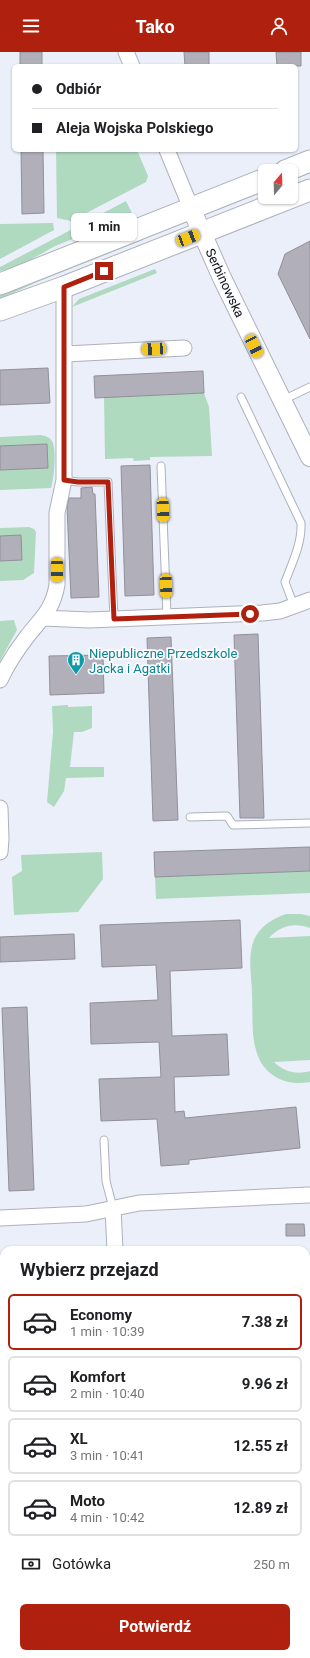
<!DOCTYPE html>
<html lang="pl">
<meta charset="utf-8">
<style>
:root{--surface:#fff;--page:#f6f6f6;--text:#202124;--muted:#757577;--line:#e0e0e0;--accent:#af200f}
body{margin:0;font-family:Roboto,sans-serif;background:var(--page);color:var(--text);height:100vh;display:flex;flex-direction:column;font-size:15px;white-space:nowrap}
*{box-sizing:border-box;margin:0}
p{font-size:13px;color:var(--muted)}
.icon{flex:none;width:22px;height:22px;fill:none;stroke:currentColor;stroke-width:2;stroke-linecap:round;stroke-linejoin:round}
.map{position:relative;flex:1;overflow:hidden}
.details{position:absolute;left:0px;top:1194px;width:310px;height:412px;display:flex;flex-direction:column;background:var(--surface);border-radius:12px 12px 0 0;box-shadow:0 1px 3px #0004}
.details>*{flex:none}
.banner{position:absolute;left:12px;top:12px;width:286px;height:88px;border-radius:6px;box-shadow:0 1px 3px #0004;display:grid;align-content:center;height:88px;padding:0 20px;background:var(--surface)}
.needle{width:26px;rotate:19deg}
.fabs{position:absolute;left:258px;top:112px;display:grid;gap:8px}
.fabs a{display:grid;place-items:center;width:40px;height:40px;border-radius:6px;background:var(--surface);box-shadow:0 1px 3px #0004;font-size:20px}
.end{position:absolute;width:18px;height:18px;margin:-9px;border:5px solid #af200f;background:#fff;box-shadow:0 0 0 2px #fff}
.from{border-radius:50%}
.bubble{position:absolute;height:28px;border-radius:6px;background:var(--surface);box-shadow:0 1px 3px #0004;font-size:13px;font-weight:700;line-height:28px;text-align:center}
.car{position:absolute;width:12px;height:24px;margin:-12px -6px;border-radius:5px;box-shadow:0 0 3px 1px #0007;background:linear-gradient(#f5c518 24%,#345 0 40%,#f5c518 0 76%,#345 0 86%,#f5c518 0)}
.banner b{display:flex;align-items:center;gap:14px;height:38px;font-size:15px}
.banner b+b{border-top:1px solid var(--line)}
.banner i{width:10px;height:10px;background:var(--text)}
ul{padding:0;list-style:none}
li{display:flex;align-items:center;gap:12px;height:56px;margin:0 8px 6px;padding:0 12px;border:2px solid var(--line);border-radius:6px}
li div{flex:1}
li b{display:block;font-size:15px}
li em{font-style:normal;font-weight:700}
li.current{border-color:var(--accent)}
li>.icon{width:36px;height:36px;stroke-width:1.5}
h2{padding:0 20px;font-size:18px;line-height:48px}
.pay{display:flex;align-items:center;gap:10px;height:44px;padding:0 20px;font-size:15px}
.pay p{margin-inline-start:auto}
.cta{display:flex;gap:8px;margin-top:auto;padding:8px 20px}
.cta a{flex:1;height:46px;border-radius:6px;background:var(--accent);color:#fff;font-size:16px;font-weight:700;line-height:46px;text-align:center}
header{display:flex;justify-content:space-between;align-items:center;height:52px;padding:0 20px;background:var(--accent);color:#fff;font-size:18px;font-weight:700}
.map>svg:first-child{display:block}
</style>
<header><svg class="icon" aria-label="menu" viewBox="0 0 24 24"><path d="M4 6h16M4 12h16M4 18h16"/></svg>Tako<svg class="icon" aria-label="person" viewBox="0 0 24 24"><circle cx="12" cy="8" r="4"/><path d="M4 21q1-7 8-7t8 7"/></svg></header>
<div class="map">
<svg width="310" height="1606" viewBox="0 0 310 1606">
<rect width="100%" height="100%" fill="#ebeffa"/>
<path fill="#afdac0" d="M56 98H137L148 124 146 130 71 169 57 166Z
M126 149 133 163 55 194 18 215 0 219V215Z
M53 171 54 178 0 207V172Z
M141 184 143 188 37 230 0 247V241Z
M155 217 157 221 72 255 79 247Z
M204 341 209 355 212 404 150 405V408L134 409 133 406 105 407 104 345Z
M41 383C45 384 50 385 52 389 57 396 54 428 51 436L0 438V385Z
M29 475 34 477 36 480 34 521 23 528 0 529V476Z
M14 568 17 578 0 609V569Z
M68 653V655L92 654V676L82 680H74L70 715H104V725L66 726 64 739 54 755 47 750 53 680 52 654Z
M102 800 103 827 78 860 14 863 12 825 22 819 21 803Z
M310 819V841L156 847 155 825Z
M286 862H301L310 864V876C294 870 280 874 269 886L310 884V1008L274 1010C284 1020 297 1023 310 1019V1030C286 1035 262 1023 256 998 251 981 253 961 252 943 252 926 247 905 254 888 260 874 272 867 286 862Z
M306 1303H310V1352H306Z
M310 1516V1606H290L289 1602H306V1518Z
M4 1598V1602H63L62 1606H0V1599Z"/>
<path fill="#b1afba" stroke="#918f9a" d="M20 0H42V14H20Z
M184 0H209V14H185Z
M276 0H301V14H277Z
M21 98H43L44 161 22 162Z
M310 189V287L278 222 285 202Z
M48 316 50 351 0 353V318Z
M203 319 204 341 95 346 94 324Z
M47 392 48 416 0 418V394Z
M150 413 154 543 125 544 121 414Z
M92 435 93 442H95L99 545 71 546 67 455 69 446H81V436Z
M21 483 22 508 0 509V484Z
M258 582 264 766H240L234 583Z
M171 585 178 768 153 769 147 586Z
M103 603 104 641 50 643 49 604Z
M310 795V819L155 825 154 800Z
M240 868 242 916 170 919 172 984 227 982 229 1023 174 1025 175 1060 184 1059 185 1066 296 1055 300 1096 189 1108V1112L161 1114 157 1067 101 1069 99 1027 161 1025 159 990 91 992 90 951 158 948 156 913 102 915 100 873Z
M74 882 75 907 0 910V885Z
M27 955 34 1138 9 1139 2 956Z
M286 1172H304L305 1184H286Z"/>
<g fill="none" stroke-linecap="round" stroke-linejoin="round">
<defs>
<path id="service" d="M241 345 301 471C302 492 292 511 285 530L294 554
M283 348 310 335
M161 414 167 565
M64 428 78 430H108L114 567
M190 765 227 764 233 773 310 771
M104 1088 106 1129 113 1156"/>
<path id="minor" d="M126 0 132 14
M167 98 191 156
M65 302 184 296
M43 566 89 568 262 561 280 559 310 548
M0 628C7 613 16 599 26 586 41 566 52 560 57 533V461L64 428V235
M0 756 1 787 0 800
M113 1156 115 1198
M0 1166 86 1162 139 1151 309 1143
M306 1247H310
M0 1398H4"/>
<path id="tertiary" d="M191 156 222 226 310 405"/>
<path id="secondary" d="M285 119 310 109
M0 232 265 127
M0 258 64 235 310 138
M306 1455 310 1453
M0 1572 4 1570"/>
</defs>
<use href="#service" stroke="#aeb1bc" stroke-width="9"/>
<use href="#minor" stroke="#aeb1bc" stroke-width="17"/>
<use href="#tertiary" stroke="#aeb1bc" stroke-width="20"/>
<use href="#secondary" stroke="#aeb1bc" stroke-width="23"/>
<use href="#service" stroke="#fff" stroke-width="7"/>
<use href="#minor" stroke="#fff" stroke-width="15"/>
<use href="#tertiary" stroke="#fff" stroke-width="18"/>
<use href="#secondary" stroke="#fff" stroke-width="21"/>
</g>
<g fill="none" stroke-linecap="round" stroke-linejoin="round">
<path stroke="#af200f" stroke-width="5" d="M104 219 64 235V428L78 430H108L114 567 250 562"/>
</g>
<defs>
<symbol id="building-pin" viewBox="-11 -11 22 30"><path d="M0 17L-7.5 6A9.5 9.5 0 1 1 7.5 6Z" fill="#0f9aa8" stroke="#fbfcff"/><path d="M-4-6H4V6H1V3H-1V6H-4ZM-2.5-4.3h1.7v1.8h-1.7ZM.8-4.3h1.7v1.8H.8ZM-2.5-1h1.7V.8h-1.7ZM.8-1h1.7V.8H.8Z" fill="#fff"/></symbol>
</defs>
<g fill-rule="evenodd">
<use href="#building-pin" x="66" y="598" width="20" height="27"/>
</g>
<g text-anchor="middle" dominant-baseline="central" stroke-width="3.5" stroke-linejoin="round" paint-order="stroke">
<g font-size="13" fill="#0f1014" stroke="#fbfcff">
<text transform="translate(225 231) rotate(65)">Serbinowska</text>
</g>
<g font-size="13" fill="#0d838f" stroke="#fbfcff" text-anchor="start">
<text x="89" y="601">Niepubliczne Przedszkole<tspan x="89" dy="15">Jacka i Agatki</tspan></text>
</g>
</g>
</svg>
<div class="fabs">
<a><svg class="needle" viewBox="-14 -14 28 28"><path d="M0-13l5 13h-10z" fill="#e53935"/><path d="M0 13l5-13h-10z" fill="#757577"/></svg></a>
</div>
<i class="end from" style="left:250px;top:562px"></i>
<i class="end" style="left:104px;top:219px"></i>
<div class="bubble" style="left:71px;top:161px;width:66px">1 min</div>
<i class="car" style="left:188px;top:186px;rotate:69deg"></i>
<i class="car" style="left:254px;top:294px;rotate:154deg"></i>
<i class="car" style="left:154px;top:297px;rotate:267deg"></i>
<i class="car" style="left:163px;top:458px;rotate:178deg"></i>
<i class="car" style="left:57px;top:518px;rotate:180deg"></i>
<i class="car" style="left:166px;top:534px;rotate:178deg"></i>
<div class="banner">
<b><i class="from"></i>Odbiór</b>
<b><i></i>Aleja Wojska Polskiego</b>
</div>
<section class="details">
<h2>Wybierz przejazd</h2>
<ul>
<li class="current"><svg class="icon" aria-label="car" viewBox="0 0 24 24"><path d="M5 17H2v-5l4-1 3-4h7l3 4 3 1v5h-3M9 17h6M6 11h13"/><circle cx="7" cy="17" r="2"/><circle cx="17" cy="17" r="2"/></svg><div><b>Economy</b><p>1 min · 10:39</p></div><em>7.38 zł</em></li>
<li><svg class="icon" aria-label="car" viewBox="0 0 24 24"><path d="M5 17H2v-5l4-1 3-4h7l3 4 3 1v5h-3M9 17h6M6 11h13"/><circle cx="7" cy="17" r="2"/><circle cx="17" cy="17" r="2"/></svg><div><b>Komfort</b><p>2 min · 10:40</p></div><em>9.96 zł</em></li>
<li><svg class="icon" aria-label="car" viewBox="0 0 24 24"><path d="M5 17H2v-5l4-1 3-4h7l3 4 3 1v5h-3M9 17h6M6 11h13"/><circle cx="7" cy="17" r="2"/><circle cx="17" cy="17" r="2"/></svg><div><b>XL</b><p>3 min · 10:41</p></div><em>12.55 zł</em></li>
<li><svg class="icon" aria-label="car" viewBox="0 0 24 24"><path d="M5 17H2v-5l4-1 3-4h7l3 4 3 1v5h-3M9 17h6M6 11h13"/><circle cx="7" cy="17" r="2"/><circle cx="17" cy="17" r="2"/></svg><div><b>Moto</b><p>4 min · 10:42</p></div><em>12.89 zł</em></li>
</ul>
<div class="pay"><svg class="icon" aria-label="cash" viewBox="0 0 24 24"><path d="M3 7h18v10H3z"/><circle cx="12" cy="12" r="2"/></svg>Gotówka<p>250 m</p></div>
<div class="cta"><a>Potwierdź</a></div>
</section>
</div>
